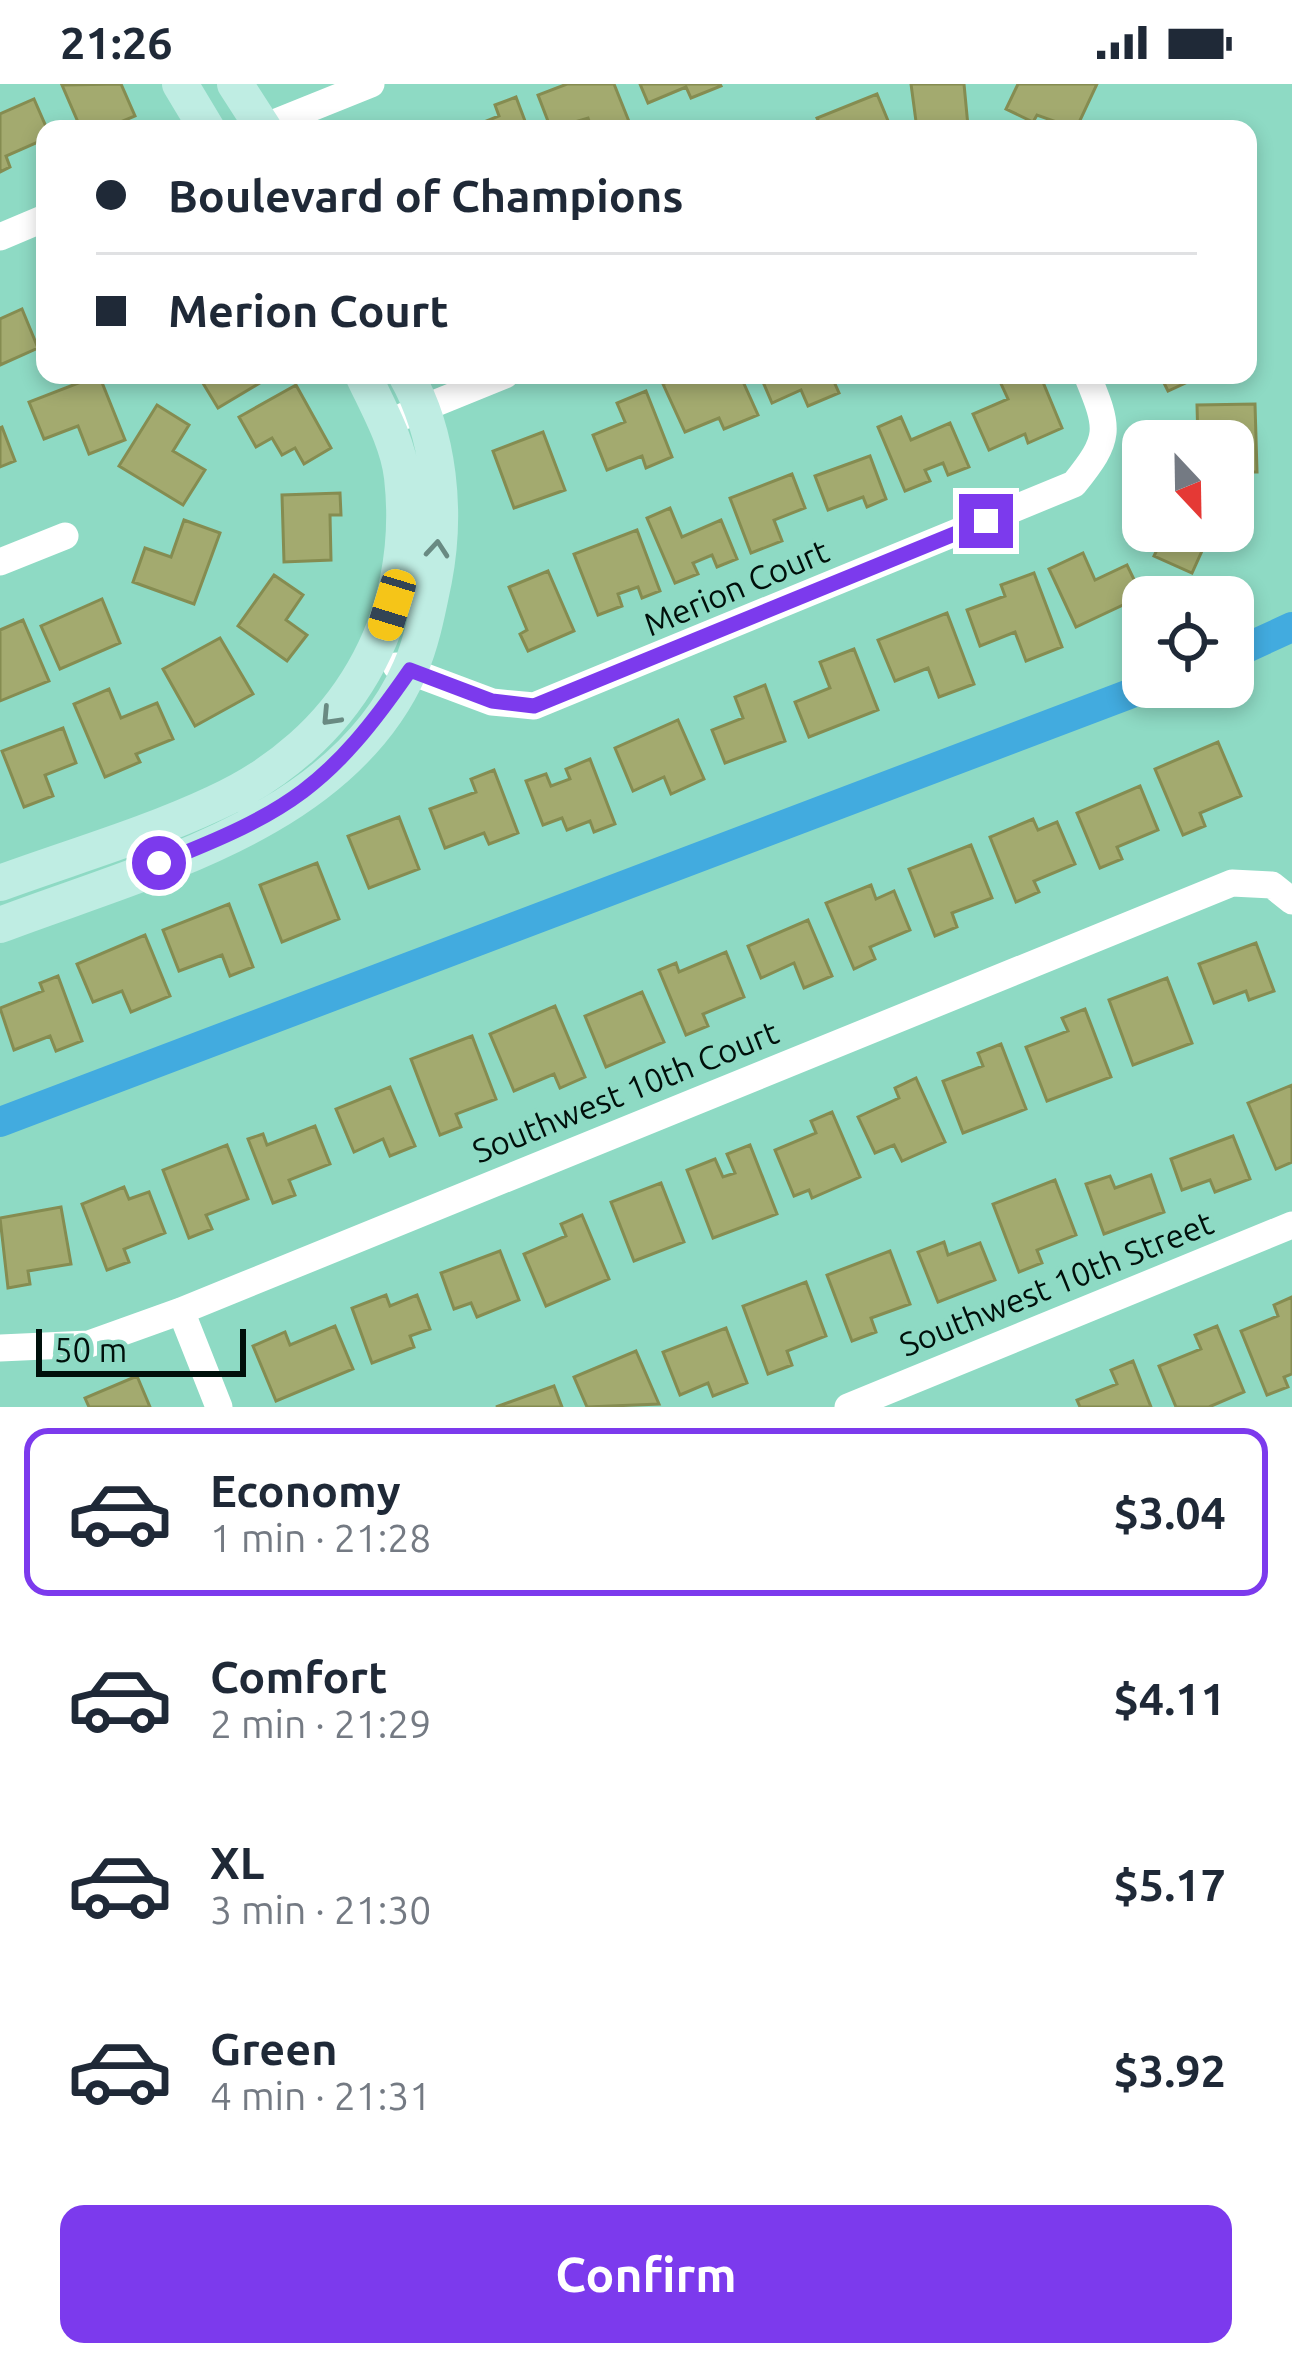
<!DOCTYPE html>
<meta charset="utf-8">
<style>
:root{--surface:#fff;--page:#f2f2f3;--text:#1f2937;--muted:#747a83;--line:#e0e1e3;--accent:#7c3aed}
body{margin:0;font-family:Ubuntu,sans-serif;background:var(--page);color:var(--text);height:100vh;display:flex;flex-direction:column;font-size:45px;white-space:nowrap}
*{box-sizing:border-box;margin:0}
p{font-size:39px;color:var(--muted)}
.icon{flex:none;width:66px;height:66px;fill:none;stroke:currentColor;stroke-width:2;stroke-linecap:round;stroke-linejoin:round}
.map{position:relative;height:1323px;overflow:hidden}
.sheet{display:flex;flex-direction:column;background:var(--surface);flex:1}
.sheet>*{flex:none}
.banner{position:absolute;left:36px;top:36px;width:1221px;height:264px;border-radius:24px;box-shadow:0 6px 18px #0003;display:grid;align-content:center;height:264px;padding:0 60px;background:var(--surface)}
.needle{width:78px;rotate:158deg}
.buttons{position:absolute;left:1122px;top:336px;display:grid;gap:24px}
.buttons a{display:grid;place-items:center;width:132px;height:132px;border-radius:24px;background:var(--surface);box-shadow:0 6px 18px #0003;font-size:60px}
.scale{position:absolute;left:36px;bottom:30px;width:210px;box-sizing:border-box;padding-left:12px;border:6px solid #00100b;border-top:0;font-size:33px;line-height:42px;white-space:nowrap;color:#00100b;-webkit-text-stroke:9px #8edac4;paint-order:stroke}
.end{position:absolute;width:54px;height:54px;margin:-27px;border:15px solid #7c3aed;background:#fff;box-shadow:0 0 0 6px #fff}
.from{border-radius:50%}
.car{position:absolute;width:36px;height:72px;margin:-36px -18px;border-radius:15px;box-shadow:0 0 9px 3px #0007;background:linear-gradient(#f5c518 24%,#345 0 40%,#f5c518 0 76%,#345 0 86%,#f5c518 0)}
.banner b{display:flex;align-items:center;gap:42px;height:114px;font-size:45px}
.banner b+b{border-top:3px solid var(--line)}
.banner i{width:30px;height:30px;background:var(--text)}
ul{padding:21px 0 0;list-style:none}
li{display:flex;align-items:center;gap:36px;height:168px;margin:0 24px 18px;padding:0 36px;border:6px solid transparent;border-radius:24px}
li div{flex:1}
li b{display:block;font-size:45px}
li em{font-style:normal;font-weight:600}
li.active{border-color:var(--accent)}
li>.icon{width:108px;height:108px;stroke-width:1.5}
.primary-button{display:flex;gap:24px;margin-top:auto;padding:24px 60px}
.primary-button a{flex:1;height:138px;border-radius:24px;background:var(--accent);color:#fff;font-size:48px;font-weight:600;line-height:138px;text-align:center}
.status{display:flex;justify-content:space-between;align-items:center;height:84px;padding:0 60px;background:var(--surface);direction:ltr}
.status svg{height:33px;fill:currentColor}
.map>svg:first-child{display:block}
</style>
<div class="status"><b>21:26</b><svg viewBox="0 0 49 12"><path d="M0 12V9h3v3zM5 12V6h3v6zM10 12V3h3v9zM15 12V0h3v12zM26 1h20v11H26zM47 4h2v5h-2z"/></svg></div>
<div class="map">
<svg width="1292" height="1323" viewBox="0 0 1292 1323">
<rect width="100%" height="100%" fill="#8edac4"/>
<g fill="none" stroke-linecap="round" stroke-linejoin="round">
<path stroke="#42abdf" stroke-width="30" d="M1233 570 1292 543
M0 1038 1148 603"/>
</g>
<path fill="#a3aa6f" stroke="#858c51" stroke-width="3" d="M121 0 135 32 104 45H81L62 1Z
M567 0H614L632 45H592L588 34 551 45 538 11Z
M640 0H720L721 2 691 14 686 3 648 19Z
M911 0H964L968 42 917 45Z
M1018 0H1097L1076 45 1037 31 1033 38 1006 25Z
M877 10 891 44 822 45 817 34Z
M516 13 528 45H467L499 32 495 21Z
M34 15 47 45 45 55 6 72 10 83 0 88V30Z
M22 225 38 264 0 281V235Z
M99 291 125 356 89 370 78 342 44 355 29 318Z
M198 291H273L218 324Z
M683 291H740L758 331 724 345 719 334 685 348 663 300Z
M760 291H831L839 309 808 322 801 306 772 319Z
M997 291H1040L1062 344 1028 359 1025 350 989 366 973 330 1008 315Z
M1160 291H1203L1168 307Z
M296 301 331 364 304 380 295 364 282 371 272 354 256 363 239 333Z
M646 307 672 373 646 384 642 372 607 386 593 351 625 338 617 319Z
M1255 320 1257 388H1233V357H1198L1197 321Z
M157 321 189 341 173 367 205 386 183 421 119 382Z
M901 333 911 356 950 339 969 383 948 391 943 379 925 386 930 397 905 407 878 343Z
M2 343 15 377 0 383V344Z
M543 348 565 406 514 424 493 367Z
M870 372 886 415 867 423 863 413 828 426 815 392Z
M792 390 805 424 774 436 782 457 751 469 730 414Z
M340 409 341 431H330L331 476 284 478 282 411Z
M670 424 682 453 721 436 737 475 717 483 712 471 693 479 698 490 675 499 647 434Z
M184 436 220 449 194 520 133 498 145 464 171 473Z
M637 446 660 507 642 514 638 503 618 510 622 522 598 531 574 470Z
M1166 447H1225L1219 461 1207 456 1192 489 1154 472Z
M1083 469 1095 496 1127 481 1142 512 1076 543 1049 485Z
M548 487 574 547 528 567 520 550 527 546 509 503Z
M1034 489 1062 563 1026 577 1015 548 980 562 967 526 1005 512 1001 501Z
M274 491 303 511 286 536 307 551 287 577 238 542Z
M102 515 120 559 60 585 41 542Z
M947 529 974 600 939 613 928 584 895 597 878 556Z
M23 536 49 597 0 617V546Z
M220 554 253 610 195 642 163 585Z
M854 565 878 626 809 653 795 618 830 604 820 578Z
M765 601 785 657 725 679 712 646 743 634 735 613Z
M109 605 121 634 157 619 173 655 136 670 140 678 105 693 74 620Z
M678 636 704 695 671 710 664 693 633 707 615 664Z
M63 644 76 679 45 691 53 712 24 723 2 667Z
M1218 658 1241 712 1200 729 1205 742 1183 751 1155 685Z
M590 675 615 740 594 748 590 737 567 746 562 734 543 741 526 697 546 690 551 702 570 695 566 685Z
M494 686 518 749 489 760 484 749 445 764 430 725 476 708 471 695Z
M1140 702 1158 746 1117 763 1122 775 1100 784 1077 729Z
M399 733 419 785 369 804 348 752Z
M1033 735 1038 746 1057 738 1075 780 1034 797 1039 808 1016 818 990 753Z
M971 761 992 814 952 829 957 843 935 852 909 785Z
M317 779 339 835 282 858 260 801Z
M871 801 876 815 894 807 910 846 870 863 875 875 854 885 826 819Z
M229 820 253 883 230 892 222 871 179 887 163 846Z
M808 836 832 892 804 904 794 879 761 894 748 862Z
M145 851 170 912 131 928 122 907 93 918 77 880Z
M1256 859 1274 907 1249 916 1246 907 1214 919 1199 880Z
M726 868 744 913 703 930 708 942 686 951 659 886 676 879 679 888Z
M58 892 82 957 56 967 50 952 14 966 0 924 43 907 40 899Z
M1167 894 1192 959 1133 981 1109 916Z
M642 908 664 958 606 983 585 932Z
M555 922 585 993 560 1004 554 990 514 1007 490 950Z
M1085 925 1111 993 1047 1017 1026 963 1068 947 1062 934Z
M472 952 496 1015 456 1030 461 1043 440 1051 411 975Z
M1001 960 1026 1025 963 1049 943 997 983 982 978 969Z
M916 994 945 1058 902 1077 894 1061 875 1069 858 1033 899 1014 895 1004Z
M1292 1001V1078L1276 1085 1248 1019Z
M390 1003 415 1062 390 1072 383 1055 354 1068 336 1025Z
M832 1028 860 1093 812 1114 809 1106 794 1112 775 1066 816 1049 811 1037Z
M315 1042 330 1080 289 1096 295 1111 273 1119 248 1055 263 1050 267 1061Z
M1233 1052 1250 1095 1215 1108 1210 1096 1182 1106 1171 1075Z
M227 1061 248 1115 206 1131 212 1145 189 1154 163 1086Z
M750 1061 777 1130 713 1154 687 1086 715 1075 723 1093 735 1089 727 1070Z
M1151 1091 1164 1128 1104 1150 1086 1100 1110 1092 1115 1104Z
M1055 1096 1076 1151 1037 1166 1042 1179 1019 1188 993 1120Z
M661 1099 684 1158 634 1177 611 1118Z
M124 1103 129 1115 149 1108 165 1149 124 1165 129 1178 107 1186 82 1120Z
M61 1123 71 1180 28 1187 30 1200 8 1204 0 1134Z
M582 1131 609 1195 546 1222 524 1170 566 1152 561 1140Z
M944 1158 948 1171 980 1159 995 1196 938 1218 918 1168Z
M500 1167 519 1216 477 1233 471 1219 454 1225 441 1189Z
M890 1167 910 1220 871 1234 876 1248 852 1257 827 1191Z
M806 1198 826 1252 787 1267 792 1281 768 1290 743 1222Z
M386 1211 390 1222 417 1211 430 1245 410 1252 414 1263 372 1279 352 1224Z
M1292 1213V1290L1284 1293 1288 1303 1267 1311 1241 1247 1278 1232 1274 1221Z
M335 1242 353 1285 276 1317 253 1262 285 1248 290 1261Z
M1217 1242 1244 1308 1209 1323H1176L1159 1282 1201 1265 1195 1251Z
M726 1244 747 1299 713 1312 708 1299 680 1311 663 1268Z
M636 1267 659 1320 587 1323 574 1293Z
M1133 1277 1151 1323H1080L1077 1316 1117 1300 1111 1286Z
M137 1292 150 1323H89L85 1314Z
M554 1302 562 1323H496Z"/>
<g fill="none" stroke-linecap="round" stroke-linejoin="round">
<path stroke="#fff" stroke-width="27" d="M259 45 371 0
M0 153 45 134
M404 332 505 291
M0 478 65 452
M396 582 492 618 534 622 1074 400C1111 354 1110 346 1087 291
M181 1227 219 1323
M0 1264 89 1260 181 1227 1232 799 1272 801 1292 817
M848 1323 1292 1141"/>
<path stroke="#bfede3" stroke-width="36" d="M180 0 207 45
M235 0 264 45
M0 799C71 773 147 751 215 719 345 660 418 536 402 393 398 358 378 323 363 291
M0 841C144 786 342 740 410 585 422 558 428 525 434 496 447 429 440 351 406 291"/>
</g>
<defs><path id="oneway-chevron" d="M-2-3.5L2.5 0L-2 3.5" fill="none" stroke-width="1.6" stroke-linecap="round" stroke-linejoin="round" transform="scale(3)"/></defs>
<g stroke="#698a82">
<use href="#oneway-chevron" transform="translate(437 465) rotate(-85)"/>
<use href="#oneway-chevron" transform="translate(330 633) rotate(133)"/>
</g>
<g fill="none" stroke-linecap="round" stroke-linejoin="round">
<path stroke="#7c3aed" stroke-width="15" d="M159 779C289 728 330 702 410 586L492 617 534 622 986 437"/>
</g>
<g text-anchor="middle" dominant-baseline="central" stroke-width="9" stroke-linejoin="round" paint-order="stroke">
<g font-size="33" fill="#00100b" stroke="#8edac4">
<text transform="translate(736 503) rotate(-23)">Merion Court</text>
<text transform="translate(625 1007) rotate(-22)">Southwest 10th Court</text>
<text transform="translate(1056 1199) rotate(-22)">Southwest 10th Street</text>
</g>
</g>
</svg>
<div class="buttons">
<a><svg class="needle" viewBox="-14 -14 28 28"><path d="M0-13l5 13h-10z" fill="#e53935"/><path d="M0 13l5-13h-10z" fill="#747a83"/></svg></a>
<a><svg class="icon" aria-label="locate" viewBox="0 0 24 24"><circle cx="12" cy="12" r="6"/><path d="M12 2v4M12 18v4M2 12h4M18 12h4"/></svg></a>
</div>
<div class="scale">50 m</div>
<i class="end from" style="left:159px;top:779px"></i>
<i class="end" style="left:986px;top:437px"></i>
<i class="car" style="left:392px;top:521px;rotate:197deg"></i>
<div class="banner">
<b><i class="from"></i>Boulevard of Champions</b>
<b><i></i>Merion Court</b>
</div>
</div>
<section class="sheet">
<ul>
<li class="active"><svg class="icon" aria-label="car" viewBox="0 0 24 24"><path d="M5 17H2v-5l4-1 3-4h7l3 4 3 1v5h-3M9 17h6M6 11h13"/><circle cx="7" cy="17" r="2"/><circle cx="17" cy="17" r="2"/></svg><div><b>Economy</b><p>1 min · 21:28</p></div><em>$3.04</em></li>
<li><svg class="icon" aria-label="car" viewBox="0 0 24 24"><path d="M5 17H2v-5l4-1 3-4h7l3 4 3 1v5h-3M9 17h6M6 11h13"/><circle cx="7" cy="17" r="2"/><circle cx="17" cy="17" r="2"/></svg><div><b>Comfort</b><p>2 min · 21:29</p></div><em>$4.11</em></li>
<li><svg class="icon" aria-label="car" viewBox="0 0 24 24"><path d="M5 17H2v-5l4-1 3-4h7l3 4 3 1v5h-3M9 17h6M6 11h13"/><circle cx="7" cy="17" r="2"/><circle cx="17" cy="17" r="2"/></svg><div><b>XL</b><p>3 min · 21:30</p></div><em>$5.17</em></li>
<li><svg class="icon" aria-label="car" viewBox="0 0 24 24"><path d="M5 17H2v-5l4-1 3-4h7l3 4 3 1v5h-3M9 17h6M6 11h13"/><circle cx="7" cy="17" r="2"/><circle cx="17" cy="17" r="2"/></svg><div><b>Green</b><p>4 min · 21:31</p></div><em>$3.92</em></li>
</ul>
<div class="primary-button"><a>Confirm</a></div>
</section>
